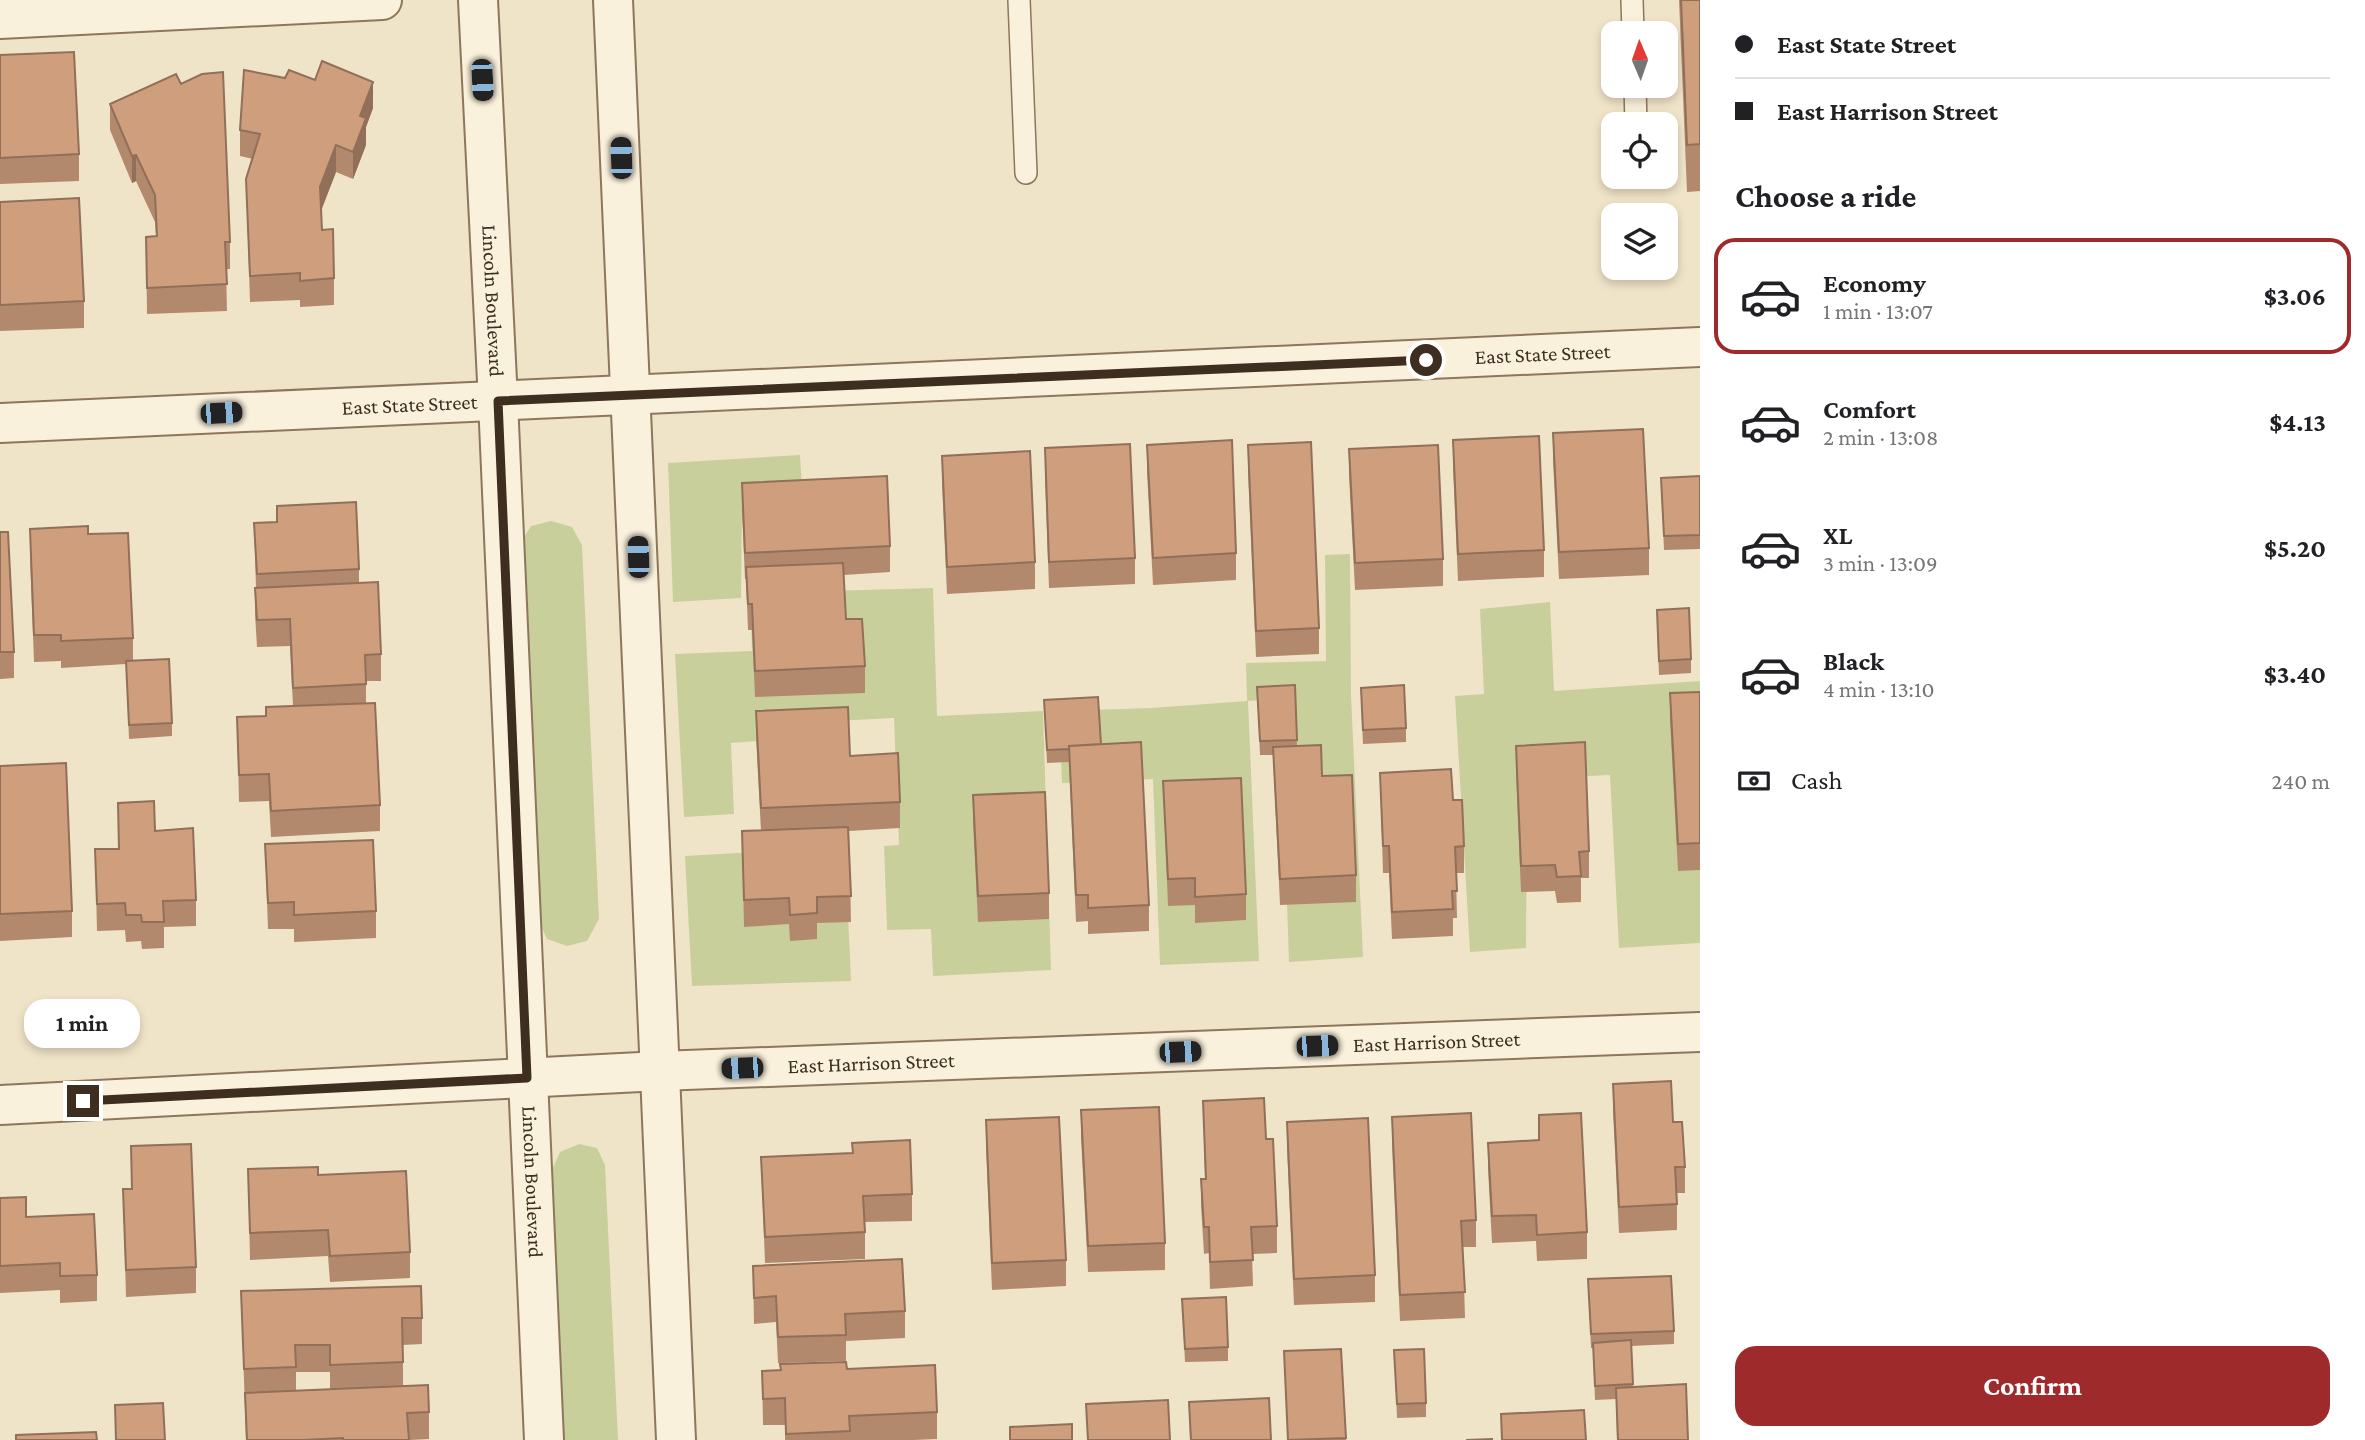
<!DOCTYPE html>
<meta charset="utf-8">
<style>
:root{--surface:#fff;--page:#f6f6f6;--text:#202124;--muted:#757577;--line:#e0e0e0;--accent:#9e2a2b}
body{margin:0;font-family:"Crimson Pro",serif;background:var(--page);color:var(--text);height:100vh;display:flex;flex-direction:column;font-size:26px;white-space:nowrap}
*{box-sizing:border-box;margin:0}
p{font-size:23px;color:var(--muted)}
.icon{flex:none;width:38px;height:38px;fill:none;stroke:currentColor;stroke-width:2;stroke-linecap:round;stroke-linejoin:round}
.map{position:relative;flex:1;overflow:hidden}
.side{display:flex;flex-direction:column;background:var(--surface);width:665px}
.side>*{flex:none}
.banner{display:grid;align-content:center;height:154px;padding:0 35px;background:var(--surface)}
.needle{width:46px;rotate:358deg}
.tools{position:absolute;left:1601px;top:21px;display:grid;gap:14px}
.tools a{display:grid;place-items:center;width:77px;height:77px;border-radius:14px;background:var(--surface);box-shadow:0 4px 10px #0003;font-size:35px}
.end{position:absolute;width:32px;height:32px;margin:-16px;border:9px solid #3d2e20;background:#fff;box-shadow:0 0 0 4px #fff}
.from{border-radius:50%}
.bubble{position:absolute;height:49px;border-radius:21px;background:var(--surface);box-shadow:0 4px 10px #0003;font-size:23px;font-weight:700;line-height:49px;text-align:center}
.car{position:absolute;width:21px;height:42px;margin:-21px -10px;border-radius:9px;box-shadow:0 0 5px 2px #0007;background:linear-gradient(#222 24%,#8ab4d8 0 40%,#222 0 76%,#8ab4d8 0 86%,#222 0)}
.banner b{display:flex;align-items:center;gap:24px;height:66px;font-size:26px}
.banner b+b{border-top:2px solid var(--line)}
.banner i{width:18px;height:18px;background:var(--text)}
ul{padding:0;list-style:none}
li{display:flex;align-items:center;gap:21px;height:116px;margin:0 14px 10px;padding:0 21px;border:4px solid transparent;border-radius:21px}
li div{flex:1}
li b{display:block;font-size:26px}
li em{font-style:normal;font-weight:700}
li.on{border-color:var(--accent)}
li>.icon{width:63px;height:63px;stroke-width:1.5}
h2{padding:0 35px;font-size:32px;line-height:84px}
.pay{display:flex;align-items:center;gap:18px;height:77px;padding:0 35px;font-size:26px}
.pay p{margin-inline-start:auto}
.action{display:flex;gap:14px;margin-top:auto;padding:14px 35px}
.action a{flex:1;height:80px;border-radius:21px;background:var(--accent);color:#fff;font-size:28px;font-weight:700;line-height:80px;text-align:center}
main{display:flex;flex:1;min-height:0}
.map>svg:first-child{display:block}
</style>
<main>
<div class="map">
<svg width="1700" height="1440" viewBox="0 0 1700 1440">
<rect width="100%" height="100%" fill="#f0e4c8"/>
<path fill="#c9cf9b" d="M800 455 802 487 742 510 741 598 673 602 668 463Z
M551 521 572 527 582 545 599 919 587 941 567 946 547 939 538 920 519 545 531 526Z
M1350 554 1351 695 1363 957 1289 962 1280 699 1248 701 1259 961 1160 965 1153 779 1062 783 1059 711 1151 708 1247 701 1246 663 1326 661 1325 555Z
M933 588 937 716 1043 711 1051 970 933 976 931 929 887 930 884 846 899 845 894 718 756 725 757 741 731 743 734 814 684 817 675 654 752 651 750 593Z
M1550 602 1554 691 1700 681V943L1619 948 1610 775 1527 779 1526 948 1470 952 1455 696 1484 694 1480 609Z
M845 847 851 981 692 986 685 856Z
M579 1144 597 1148 605 1165 618 1440H562L552 1170 560 1152Z"/>
<g fill="none" stroke-linecap="round" stroke-linejoin="round">
<defs>
<path id="lane" d="M1019 0 1026 173
M1632 0 1633 33
M1635 86 1636 124"/>
<g id="street">
<path id="s1" d="M478 0 498 401 544 1440"/>
<path d="M613 0 676 1440"/>
<path d="M0 19 382 0"/>
<path id="s2" d="M0 423 1700 347"/>
<path id="s3" d="M0 1105 660 1071 1700 1032"/>
</g>
</defs>
<use href="#lane" stroke="#8d765c" stroke-width="24"/>
<use href="#street" stroke="#8d765c" stroke-width="42"/>
<use href="#lane" stroke="#faf1dc" stroke-width="21"/>
<use href="#street" stroke="#faf1dc" stroke-width="38"/>
</g>
<path fill="#b2896c" fill-rule="evenodd" d="M1679 0H1700V191L1687 192Z
M0 55 79 154V181L0 184Z
M110 104 230 242V269H226L227 311 147 314 146 237 156 236 155 222 136 181 132 183 110 130Z
M373 108 366 127V145L353 179 336 172 321 211 322 230 334 278V305L300 307V300L250 302 246 179 253 159 240 156V130Z
M0 202 84 301V328L0 331Z
M1553 433 1649 548V575L1559 579 1553 460Z
M1453 440 1544 550V577L1458 581 1453 466Z
M1147 445 1236 553V580L1153 585 1147 471Z
M1248 445 1319 628V654L1256 657 1248 471Z
M1045 448 1135 558V584L1049 588 1045 475Z
M1349 449 1443 559V586L1355 590 1349 475Z
M942 456 1035 562V589L947 594 942 482Z
M1700 476V549L1664 550 1661 478Z
M742 483 890 546V572L844 575 846 619 865 666V693L755 697 752 630H748L746 579H745L742 510Z
M277 506 359 569V583L381 654V681H366V703L380 805V831L271 837 269 801 239 802 237 717 266 716 293 706 290 646 257 647 255 614V588H256L254 523 277 522Z
M30 529 88 534 133 638V661L172 723V736L129 739 126 664 61 668V661L34 662 30 556Z
M0 532 14 652V678L0 679Z
M1657 624 1691 659V673L1659 675Z
M1295 685 1297 746 1322 776 1356 875V902L1280 905 1273 755H1260L1257 687Z
M1700 692V870L1678 871 1670 719V693Z
M1044 700 1101 744 1149 905V931L1088 934V921L1076 922 1069 762 1047 763Z
M1361 701 1406 728V742L1363 744Z
M756 711 850 756 900 802V828L849 831 851 922 817 923V939L790 941 789 924 744 927 742 831H761L756 737Z
M1516 746 1589 851V878H1581V902L1557 903 1555 891 1521 892 1516 772Z
M0 766 72 911V937L0 941Z
M1380 773 1453 800 1464 846V873H1456L1457 918H1453V936L1392 939 1389 873H1383Z
M1163 781 1246 894V920L1195 923V905L1168 906Z
M973 795 1049 893V919L978 922 973 822Z
M118 803 155 831 196 900V926L164 927V948L142 949 141 941 126 942 125 930 97 931 95 849H118Z
M265 844 376 911V938L294 942V929H268Z
M1613 1084 1673 1122 1685 1167V1193H1677V1230L1619 1233 1613 1111Z
M1203 1101 1277 1226V1253L1252 1254 1253 1286 1210 1289 1209 1253 1204 1254 1201 1205V1179H1205Z
M1081 1110 1165 1243V1270L1088 1272 1081 1137Z
M1539 1115 1587 1232V1259L1537 1261 1536 1241 1492 1243 1488 1169V1143L1539 1140Z
M1392 1117 1476 1220V1247H1463L1465 1318 1400 1321 1392 1144Z
M986 1120 1066 1260V1286L992 1290 986 1147Z
M1287 1122 1375 1275V1302L1294 1305 1287 1148Z
M852 1143 912 1194V1221L865 1222V1259L765 1263 761 1157 852 1153Z
M131 1146 196 1267V1293L126 1297 123 1189H132Z
M248 1169 318 1175 410 1252V1278L330 1282 328 1256 250 1260Z
M0 1198 26 1217 97 1275V1301L60 1303V1290L0 1293Z
M753 1266 905 1311V1338L846 1341V1361L778 1363 776 1322 754 1324Z
M1588 1279 1674 1331V1344L1631 1346 1633 1387 1688 1440H1617L1616 1399 1595 1400 1593 1348H1591Z
M241 1291 422 1318V1344L403 1345V1386L429 1412V1439L409 1440H246ZM296 1372H330V1389L296 1391Z
M1182 1299 1228 1347V1361L1185 1362Z
M1341 1349 1346 1440H1288L1284 1351Z
M1394 1350 1426 1403V1417L1397 1418Z
M780 1364 847 1369 937 1412V1439L913 1440H785V1425H763L762 1371 780 1370Z
M1189 1402 1271 1440H1190Z"/>
<path fill="#916f58" d="M373 82V108L366 127V145L353 179V152L360 116Z
M336 145V172L320 213V187Z
M136 155V181L132 183V156Z"/>
<path fill="#cf9f7d" stroke="#916f58" stroke-width="2" d="M1681 0H1700V144L1687 145Z
M74 52 79 154 0 158V55Z
M322 61 373 82 360 116 366 118 353 152 336 145 320 187 322 230 333 229 334 278 300 281V273L250 276 246 179 260 134 240 130 244 70 285 78 289 70 315 80Z
M223 72 230 242H225L227 284 147 288 146 237 157 236 155 195 136 155 132 156 110 104 176 74 181 84 202 74Z
M79 198 84 301 0 305V202Z
M1643 429 1649 548 1559 552 1553 433Z
M1539 436 1544 550 1458 554 1453 440Z
M1232 440 1236 553 1153 558 1147 445Z
M1311 442 1319 628 1256 631 1248 445Z
M1130 444 1135 558 1049 562 1045 448Z
M1438 445 1443 559 1355 563 1349 449Z
M1030 451 1035 562 947 567 942 456Z
M887 476 890 546 745 553 742 483Z
M1700 476V535L1664 536 1661 478Z
M356 502 359 569 257 574 254 523 277 522V506Z
M88 526V534L128 533 133 638 61 641V635H34L30 529Z
M0 532H8L14 652H0Z
M843 563 846 619H862L865 666 755 671 752 604H748L746 567Z
M378 582 381 654 365 655 366 684 293 688 290 619 257 620 255 588Z
M1689 608 1691 659 1659 661 1657 610Z
M169 659 172 723 129 725 126 661Z
M1295 685 1297 740 1260 741 1257 687Z
M1404 685 1406 728 1363 730 1361 688Z
M1700 692V843L1678 844 1670 693Z
M1098 697 1101 744 1069 746V749L1047 750 1044 700Z
M375 703 380 805 271 811 269 774 239 775 237 717 266 716V707Z
M848 707 850 756 898 753 900 802 761 808 756 711Z
M1141 742 1149 905 1088 908V895H1076L1069 746Z
M1585 742 1589 851 1579 852 1581 876 1557 877 1555 865 1521 866 1516 746Z
M1321 745 1322 776 1352 775 1356 875 1280 879 1273 747Z
M66 763 72 911 0 914V766Z
M1451 769 1453 800H1462L1464 846 1455 847 1457 891H1452L1453 909 1392 912 1389 846H1383L1380 773Z
M1241 778 1246 894 1195 897V878L1168 879 1163 781Z
M1045 792 1049 893 978 896 973 795Z
M154 801 155 831 193 828 196 900 163 901 164 922H142L141 915H126L125 903 97 904 95 849H119L118 803Z
M848 827 851 896 817 897V913L790 915 789 898 744 900 742 831Z
M373 840 376 911 294 915V902L268 903 265 844Z
M1671 1081 1673 1122H1682L1685 1167H1675L1677 1204 1619 1207 1613 1084Z
M1264 1098 1266 1139H1273L1277 1226 1251 1227 1253 1260 1210 1262 1209 1227H1204L1201 1179H1206L1203 1101Z
M1159 1107 1165 1243 1088 1246 1081 1110Z
M1471 1113 1476 1220 1461 1221 1465 1292 1400 1295 1392 1117Z
M1581 1113 1587 1232 1537 1235 1536 1215 1492 1216 1488 1143 1539 1140V1115Z
M1059 1117 1066 1260 992 1263 986 1120Z
M1368 1118 1375 1275 1294 1279 1287 1122Z
M910 1140 912 1194 863 1196 865 1232 765 1237 761 1157 853 1153 852 1143Z
M191 1144 196 1267 126 1270 123 1189H132L131 1146Z
M318 1167V1175L406 1171 410 1252 330 1256 328 1230 250 1233 248 1169Z
M26 1197V1217L94 1214 97 1275 60 1276V1263L0 1266V1198Z
M902 1259 905 1311 845 1314 846 1335 778 1337 776 1296 754 1298 753 1266Z
M1671 1276 1674 1331 1591 1334 1588 1279Z
M421 1286 422 1318H402L403 1362 330 1365V1345H295L296 1367 244 1369 241 1291Z
M1226 1297 1228 1347 1185 1349 1182 1299Z
M1631 1340 1633 1384 1595 1386 1593 1343Z
M1341 1349 1346 1438 1288 1440 1284 1351Z
M1424 1349 1426 1403 1397 1404 1394 1350Z
M846 1362 847 1369 935 1365 937 1412 849 1416 850 1431 786 1434 785 1398 763 1399 762 1371 781 1370 780 1364Z
M1686 1384 1688 1440H1618L1616 1388Z
M428 1385 429 1412 407 1413 409 1440H343V1438L303 1440H247L245 1393Z
M1269 1398 1271 1440H1191L1189 1402Z
M1168 1400 1170 1440H1088L1086 1404Z
M163 1403 165 1440H116L115 1405Z
M1584 1410 1586 1440H1502L1501 1414Z
M1072 1424V1440H1010V1427Z
M96 1432 97 1440H16V1435Z
M1492 1439V1440H1466Z"/>
<g fill="none" stroke-linecap="round" stroke-linejoin="round">
<path stroke="#3d2e20" stroke-width="9" d="M83 1101 527 1078 498 401 1426 360"/>
</g>
<g text-anchor="middle" dominant-baseline="central" stroke-width="6" stroke-linejoin="round" paint-order="stroke">
<g font-size="21" fill="#3d2e20" stroke="#f7eed8">
<text stroke="none"><textPath href="#s1" startOffset="301">Lincoln Boulevard</textPath></text>
<text stroke="none"><textPath href="#s2" startOffset="1544">East State Street</textPath></text>
<text stroke="none"><textPath href="#s2" startOffset="410">East State Street</textPath></text>
<text stroke="none"><textPath href="#s3" startOffset="1438">East Harrison Street</textPath></text>
<text stroke="none"><textPath href="#s3" startOffset="872">East Harrison Street</textPath></text>
<text stroke="none"><textPath href="#s1" startOffset="1183">Lincoln Boulevard</textPath></text>
</g>
</g>
</svg>
<div class="tools">
<a><svg class="needle" viewBox="-14 -14 28 28"><path d="M0-13l5 13h-10z" fill="#e53935"/><path d="M0 13l5-13h-10z" fill="#757577"/></svg></a>
<a><svg class="icon" aria-label="locate" viewBox="0 0 24 24"><circle cx="12" cy="12" r="6"/><path d="M12 2v4M12 18v4M2 12h4M18 12h4"/></svg></a>
<a><svg class="icon" aria-label="layers" viewBox="0 0 24 24"><path d="M12 4l9 5-9 5-9-5zM3 14l9 5 9-5"/></svg></a>
</div>
<i class="end from" style="left:1426px;top:360px"></i>
<i class="end" style="left:83px;top:1101px"></i>
<div class="bubble" style="left:24px;top:999px;width:116px">1 min</div>
<i class="car" style="left:482px;top:80px;rotate:177deg"></i>
<i class="car" style="left:621px;top:158px;rotate:358deg"></i>
<i class="car" style="left:221px;top:413px;rotate:87deg"></i>
<i class="car" style="left:638px;top:557px;rotate:358deg"></i>
<i class="car" style="left:1317px;top:1046px;rotate:88deg"></i>
<i class="car" style="left:1180px;top:1052px;rotate:88deg"></i>
<i class="car" style="left:742px;top:1068px;rotate:268deg"></i>
</div>
<section class="side">
<div class="banner">
<b><i class="from"></i>East State Street</b>
<b><i></i>East Harrison Street</b>
</div>
<h2>Choose a ride</h2>
<ul>
<li class="on"><svg class="icon" aria-label="car" viewBox="0 0 24 24"><path d="M5 17H2v-5l4-1 3-4h7l3 4 3 1v5h-3M9 17h6M6 11h13"/><circle cx="7" cy="17" r="2"/><circle cx="17" cy="17" r="2"/></svg><div><b>Economy</b><p>1 min · 13:07</p></div><em>$3.06</em></li>
<li><svg class="icon" aria-label="car" viewBox="0 0 24 24"><path d="M5 17H2v-5l4-1 3-4h7l3 4 3 1v5h-3M9 17h6M6 11h13"/><circle cx="7" cy="17" r="2"/><circle cx="17" cy="17" r="2"/></svg><div><b>Comfort</b><p>2 min · 13:08</p></div><em>$4.13</em></li>
<li><svg class="icon" aria-label="car" viewBox="0 0 24 24"><path d="M5 17H2v-5l4-1 3-4h7l3 4 3 1v5h-3M9 17h6M6 11h13"/><circle cx="7" cy="17" r="2"/><circle cx="17" cy="17" r="2"/></svg><div><b>XL</b><p>3 min · 13:09</p></div><em>$5.20</em></li>
<li><svg class="icon" aria-label="car" viewBox="0 0 24 24"><path d="M5 17H2v-5l4-1 3-4h7l3 4 3 1v5h-3M9 17h6M6 11h13"/><circle cx="7" cy="17" r="2"/><circle cx="17" cy="17" r="2"/></svg><div><b>Black</b><p>4 min · 13:10</p></div><em>$3.40</em></li>
</ul>
<div class="pay"><svg class="icon" aria-label="cash" viewBox="0 0 24 24"><path d="M3 7h18v10H3z"/><circle cx="12" cy="12" r="2"/></svg>Cash<p>240 m</p></div>
<div class="action"><a>Confirm</a></div>
</section>
</main>
